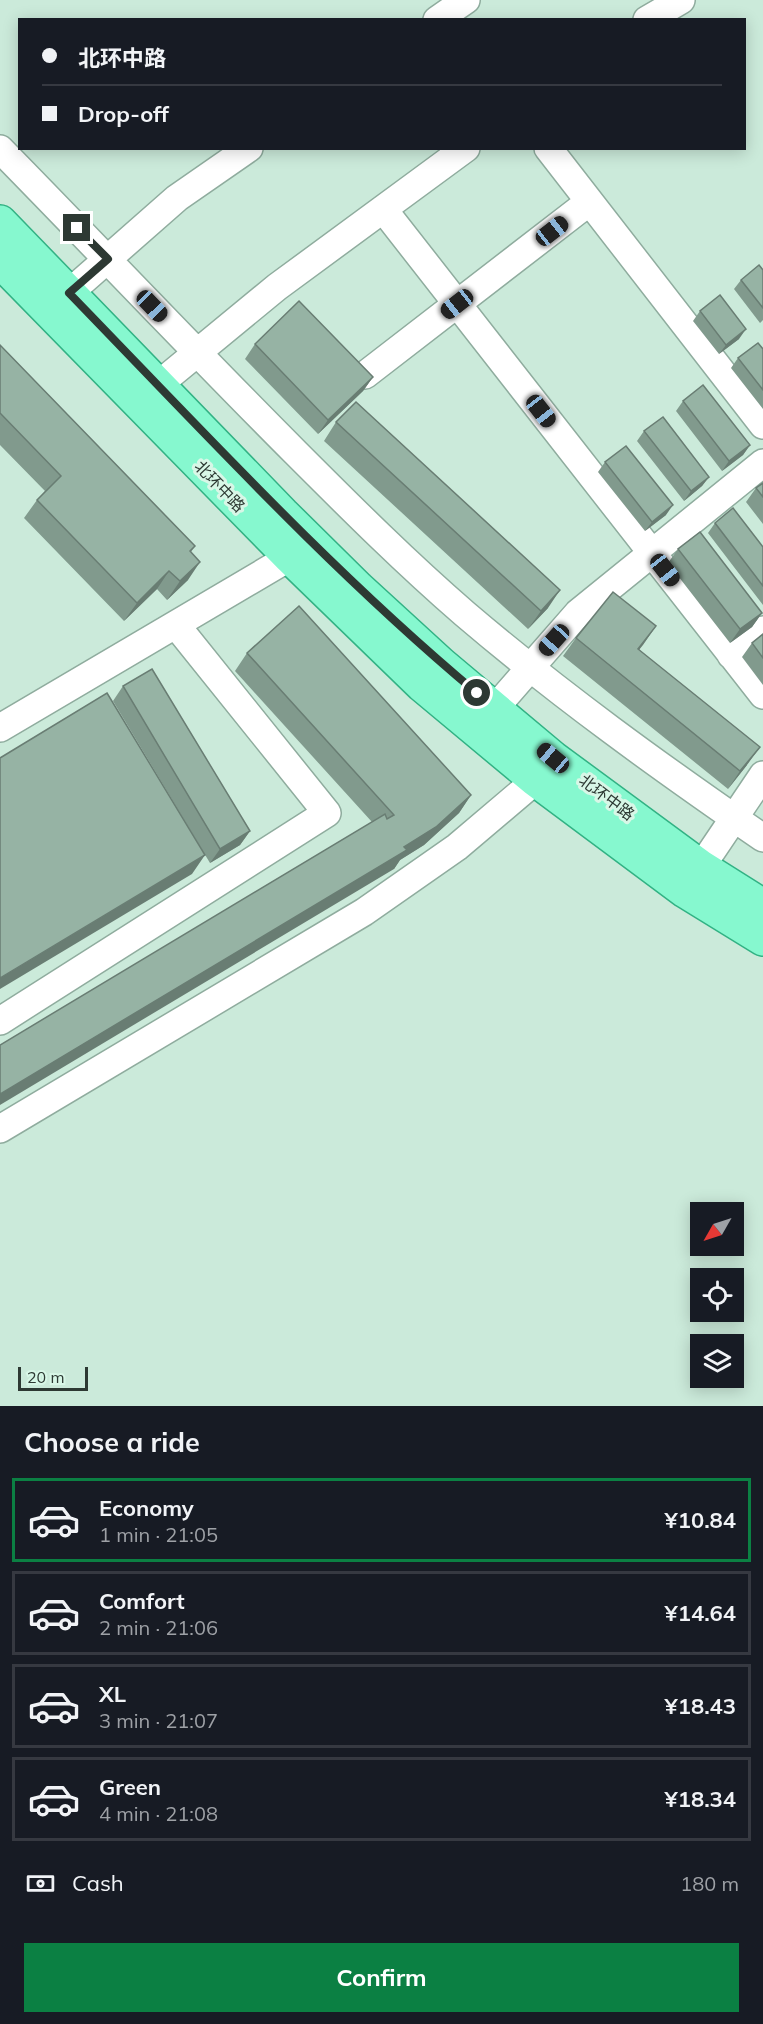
<!DOCTYPE html>
<meta charset="utf-8">
<style>
:root{--surface:#171b24;--page:#20242c;--text:#f1f3f6;--muted:#9ea1a6;--line:#363941;--accent:#0b8043}
body{margin:0;font-family:Mulish,"Noto Sans SC",sans-serif;background:var(--page);color:var(--text);height:100vh;display:flex;flex-direction:column;font-size:22px;white-space:nowrap}
*{box-sizing:border-box;margin:0}
p{font-size:20px;color:var(--muted)}
.icon{flex:none;width:33px;height:33px;fill:none;stroke:currentColor;stroke-width:2;stroke-linecap:round;stroke-linejoin:round}
.map{position:relative;height:1406px;overflow:hidden}
.side{display:flex;flex-direction:column;background:var(--surface);flex:1}
.side>*{flex:none}
.banner{position:absolute;left:18px;top:18px;width:728px;height:132px;border-radius:0px;box-shadow:0 3px 15px #0003;display:grid;align-content:center;height:132px;padding:0 24px;background:var(--surface)}
.needle{width:39px;rotate:231deg}
.controls{position:absolute;left:690px;top:1202px;display:grid;gap:12px}
.controls a{display:grid;place-items:center;width:54px;height:54px;border-radius:0px;background:var(--surface);box-shadow:0 3px 15px #0003;font-size:30px}
.scale{position:absolute;left:18px;bottom:15px;width:70px;box-sizing:border-box;padding-left:6px;border:3px solid #2d3933;border-top:0;font-size:16px;line-height:21px;white-space:nowrap;color:#2d3933;-webkit-text-stroke:4px #d8f7e7;paint-order:stroke}
.end{position:absolute;width:27px;height:27px;margin:-14px;border:8px solid #2d3933;background:#fff;box-shadow:0 0 0 3px #fff}
.from{border-radius:50%}
.car{position:absolute;width:18px;height:36px;margin:-18px -9px;border-radius:8px;box-shadow:0 0 4px 2px #0007;background:linear-gradient(#222 24%,#8ab4d8 0 40%,#222 0 76%,#8ab4d8 0 86%,#222 0)}
.banner b{display:flex;align-items:center;gap:21px;height:57px;font-size:22px}
.banner b+b{border-top:2px solid var(--line)}
.banner i{width:15px;height:15px;background:var(--text)}
ul{padding:0;list-style:none}
li{display:flex;align-items:center;gap:18px;height:84px;margin:0 12px 9px;padding:0 12px;border:3px solid var(--line);border-radius:0px}
li div{flex:1}
li b{display:block;font-size:22px}
li em{font-style:normal;font-weight:700}
li.current{border-color:var(--accent)}
li>.icon{width:54px;height:54px;stroke-width:1.5}
h2{padding:0 24px;font-size:27px;line-height:72px}
.pay{display:flex;align-items:center;gap:15px;height:66px;padding:0 24px;font-size:22px}
.pay p{margin-inline-start:auto}
.cta{display:flex;gap:12px;margin-top:auto;padding:12px 24px}
.cta a{flex:1;height:69px;border-radius:0px;background:var(--accent);color:#fff;font-size:24px;font-weight:700;line-height:69px;text-align:center}
.map>svg:first-child{display:block}
</style>
<div class="map">
<svg width="763" height="1406" viewBox="0 0 763 1406">
<rect width="100%" height="100%" fill="#cbeada"/>
<g fill="none" stroke-linecap="round" stroke-linejoin="round">
<defs>
<path id="minor" d="M437 20 466 0
M647 20 681 0
M548 148 763 425
M0 149C99 250 196 353 296 453 351 508 406 563 465 614 560 695 660 767 763 838
M383 209 763 695
M69 293 177 198 249 148
M365 375 589 202
M158 385 277 287 466 148
M731 655 763 630
M495 708 578 613 763 463
M0 728 290 557
M701 867 763 775
M0 1021 327 813 176 625
M0 1129 364 912 457 847 536 780"/>
<path id="major" d="M0 222 283 514 358 588 441 664 553 758 701 867 763 906
M0 261 290 557 422 685 536 780 685 891 763 939"/>
</defs>
<use href="#minor" stroke="#8fac9e" stroke-width="30"/>
<use href="#major" stroke="#32b284" stroke-width="36"/>
<use href="#minor" stroke="#fff" stroke-width="27"/>
<use href="#major" stroke="#86f8cf" stroke-width="33"/>
</g>
<path fill="#819a8d" d="M763 270V320L760 323 734 289 741 280Z
M700 311 739 339 719 354 693 321Z
M255 344 373 377 363 391 318 434 245 359Z
M0 345 195 546 191 552 188 580 167 600 157 589 124 621 24 518 37 500 45 491 0 445Z
M763 349V409L731 368 738 358Z
M683 401 750 445 743 455 722 471 676 411Z
M336 422 548 608 528 629 324 441Z
M644 431 709 477 702 486 684 501 637 441Z
M605 462 666 515 645 531 598 472Z
M763 483V524L746 502 756 488Z
M715 523 763 547V605L708 533Z
M678 549 762 613 752 627 730 643 668 563Z
M763 634V685L742 657 752 643Z
M576 638 639 649 747 765 728 789 563 656Z
M247 653 471 795 459 813 424 845 400 860 394 869 372 822 235 671Z
M123 686 250 831 240 845 210 863 113 701Z"/>
<path fill="#697d73" d="M746 329 739 339 719 354 726 345Z
M373 377 363 391 318 434 328 420Z
M750 445 743 455 722 471 729 461Z
M709 477 702 486 684 501 691 491Z
M673 505 666 515 645 531 652 522Z
M200 562 188 580 167 600 180 581Z
M169 571 157 589 124 621 137 603Z
M560 590 548 608 528 629 541 611Z
M762 613 752 627 730 643 740 629Z
M656 626 643 645 625 667 638 649Z
M760 747 747 765 728 789 740 771Z
M471 795 459 813 424 845 400 860 394 869 0 1105V1094L404 847Z
M250 831 240 845 210 863 220 849Z
M205 855 192 874 0 989V978Z"/>
<path fill="#96b3a4" stroke="#697d73" stroke-width="1.5" d="M759 265 763 270V308L741 280Z
M720 295 746 329 726 345 700 311Z
M299 301 373 377 328 420 255 344Z
M758 343 763 349V390L738 358Z
M0 345 195 546 190 551 200 562 180 581 169 571 137 603 37 500 61 476 0 413Z
M703 385 750 445 729 461 683 401Z
M356 402 560 590 541 611 336 422Z
M663 417 709 477 691 491 644 431Z
M626 446 673 505 652 522 605 462Z
M763 483V497L756 488Z
M733 508 763 547V586L715 523Z
M700 532 762 613 740 629 678 549Z
M613 592 656 626 638 649 760 747 740 771 576 638Z
M299 606 471 795 436 827 404 847 407 850 0 1094V1045L385 814 387 819 394 815 247 653Z
M763 634V658L752 643Z
M152 669 250 831 220 849 123 686Z
M107 693 205 855 0 978V758Z"/>
<g fill="none" stroke-linecap="round" stroke-linejoin="round">
<path stroke="#2d3933" stroke-width="8" d="M77 228 108 259 69 293C202 430 331 571 477 693"/>
</g>
<g text-anchor="middle" dominant-baseline="central" stroke-width="6" stroke-linejoin="round" paint-order="stroke">
<g font-size="16" fill="#2d3933" stroke="#d8f7e7">
<text transform="translate(220 486) rotate(46)">北环中路</text>
<text transform="translate(607 797) rotate(37)">北环中路</text>
</g>
</g>
</svg>
<div class="controls">
<a><svg class="needle" viewBox="-14 -14 28 28"><path d="M0-13l5 13h-10z" fill="#e53935"/><path d="M0 13l5-13h-10z" fill="#9ea1a6"/></svg></a>
<a><svg class="icon" aria-label="locate" viewBox="0 0 24 24"><circle cx="12" cy="12" r="6"/><path d="M12 2v4M12 18v4M2 12h4M18 12h4"/></svg></a>
<a><svg class="icon" aria-label="layers" viewBox="0 0 24 24"><path d="M12 4l9 5-9 5-9-5zM3 14l9 5 9-5"/></svg></a>
</div>
<div class="scale">20 m</div>
<i class="end from" style="left:477px;top:693px"></i>
<i class="end" style="left:77px;top:228px"></i>
<i class="car" style="left:552px;top:231px;rotate:52deg"></i>
<i class="car" style="left:457px;top:304px;rotate:232deg"></i>
<i class="car" style="left:152px;top:306px;rotate:136deg"></i>
<i class="car" style="left:541px;top:411px;rotate:142deg"></i>
<i class="car" style="left:665px;top:570px;rotate:142deg"></i>
<i class="car" style="left:554px;top:640px;rotate:222deg"></i>
<i class="car" style="left:553px;top:758px;rotate:310deg"></i>
<div class="banner">
<b><i class="from"></i>北环中路</b>
<b><i></i>Drop-off</b>
</div>
</div>
<section class="side">
<h2>Choose a ride</h2>
<ul>
<li class="current"><svg class="icon" aria-label="car" viewBox="0 0 24 24"><path d="M5 17H2v-5l4-1 3-4h7l3 4 3 1v5h-3M9 17h6M6 11h13"/><circle cx="7" cy="17" r="2"/><circle cx="17" cy="17" r="2"/></svg><div><b>Economy</b><p>1 min · 21:05</p></div><em>¥10.84</em></li>
<li><svg class="icon" aria-label="car" viewBox="0 0 24 24"><path d="M5 17H2v-5l4-1 3-4h7l3 4 3 1v5h-3M9 17h6M6 11h13"/><circle cx="7" cy="17" r="2"/><circle cx="17" cy="17" r="2"/></svg><div><b>Comfort</b><p>2 min · 21:06</p></div><em>¥14.64</em></li>
<li><svg class="icon" aria-label="car" viewBox="0 0 24 24"><path d="M5 17H2v-5l4-1 3-4h7l3 4 3 1v5h-3M9 17h6M6 11h13"/><circle cx="7" cy="17" r="2"/><circle cx="17" cy="17" r="2"/></svg><div><b>XL</b><p>3 min · 21:07</p></div><em>¥18.43</em></li>
<li><svg class="icon" aria-label="car" viewBox="0 0 24 24"><path d="M5 17H2v-5l4-1 3-4h7l3 4 3 1v5h-3M9 17h6M6 11h13"/><circle cx="7" cy="17" r="2"/><circle cx="17" cy="17" r="2"/></svg><div><b>Green</b><p>4 min · 21:08</p></div><em>¥18.34</em></li>
</ul>
<div class="pay"><svg class="icon" aria-label="cash" viewBox="0 0 24 24"><path d="M3 7h18v10H3z"/><circle cx="12" cy="12" r="2"/></svg>Cash<p>180 m</p></div>
<div class="cta"><a>Confirm</a></div>
</section>
